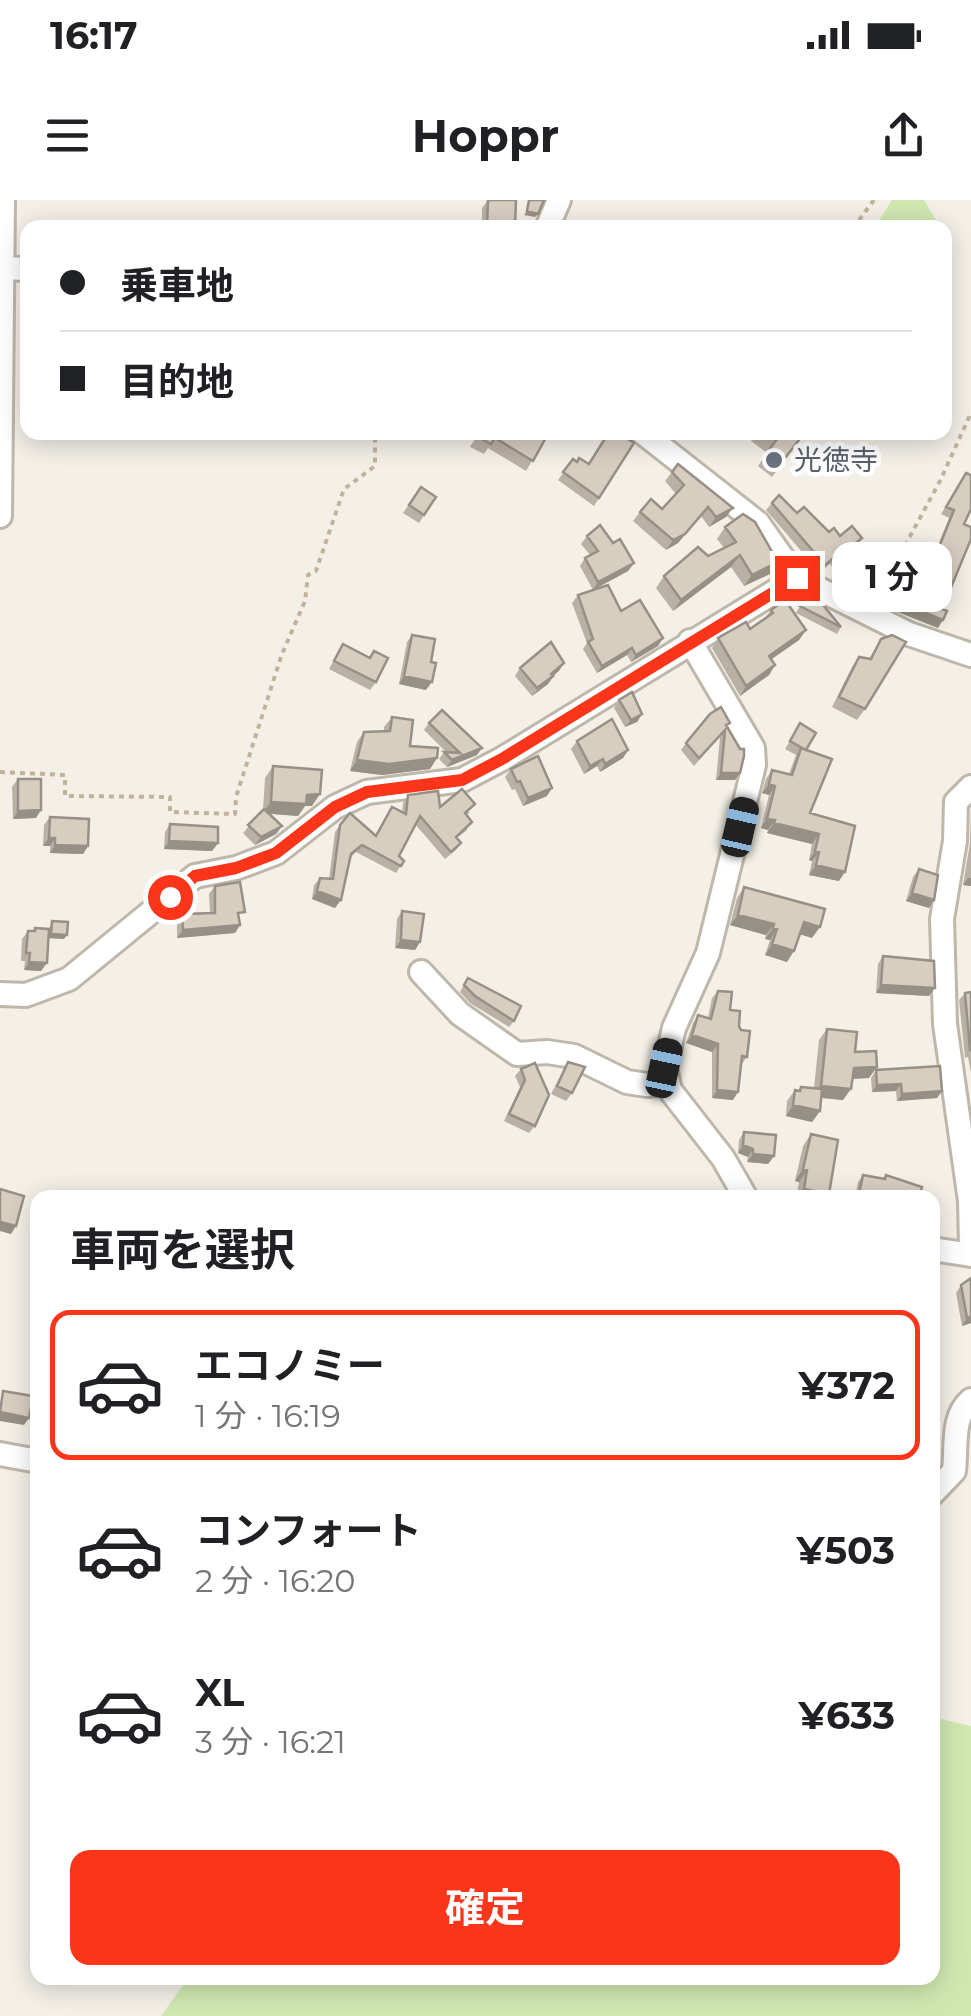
<!DOCTYPE html>
<html lang="ja">
<meta charset="utf-8">
<style>
:root{--surface:#fff;--page:#f2f2f2;--text:#202124;--muted:#757577;--line:#e0e0e0;--accent:#fa3519}
body{margin:0;font-family:Montserrat,"Noto Sans JP",sans-serif;background:var(--page);color:var(--text);height:100vh;display:flex;flex-direction:column;font-size:38px;white-space:nowrap}
*{box-sizing:border-box;margin:0}
p{font-size:32px;color:var(--muted)}
.icon{flex:none;width:55px;height:55px;fill:none;stroke:currentColor;stroke-width:2;stroke-linecap:round;stroke-linejoin:round}
.map{position:relative;flex:1;overflow:hidden}
.panel{position:absolute;left:30px;top:990px;width:910px;height:795px;display:flex;flex-direction:column;background:var(--surface);border-radius:20px;box-shadow:0 5px 25px #0003}
.panel>*{flex:none}
.banner{position:absolute;left:20px;top:20px;width:932px;height:220px;border-radius:20px;box-shadow:0 5px 25px #0003;display:grid;align-content:center;height:220px;padding:0 40px;background:var(--surface)}
.end{position:absolute;width:45px;height:45px;margin:-22px;border:12px solid #fa3519;background:#fff;box-shadow:0 0 0 5px #fff}
.from{border-radius:50%}
.bubble{position:absolute;height:70px;border-radius:20px;background:var(--surface);box-shadow:0 5px 25px #0003;font-size:32px;font-weight:700;line-height:70px;text-align:center}
.car{position:absolute;width:30px;height:60px;margin:-30px -15px;border-radius:12px;box-shadow:0 0 8px 2px #0007;background:linear-gradient(#222 24%,#8ab4d8 0 40%,#222 0 76%,#8ab4d8 0 86%,#222 0)}
.banner b{display:flex;align-items:center;gap:35px;height:95px;font-size:38px}
.banner b+b{border-top:2px solid var(--line)}
.banner i{width:25px;height:25px;background:var(--text)}
ul{padding:0;list-style:none}
li{display:flex;align-items:center;gap:30px;height:150px;margin:0 20px 15px;padding:0 20px;border:5px solid transparent;border-radius:20px}
li div{flex:1}
li b{display:block;font-size:38px}
li em{font-style:normal;font-weight:700}
li.on{border-color:var(--accent)}
li>.icon{width:90px;height:90px;stroke-width:1.5}
h2{padding:0 40px;font-size:45px;line-height:120px}
.button{display:flex;gap:20px;margin-top:auto;padding:20px 40px}
.button a{flex:1;height:115px;border-radius:20px;background:var(--accent);color:#fff;font-size:40px;font-weight:700;line-height:115px;text-align:center}
.status{display:flex;justify-content:space-between;align-items:center;height:70px;padding:0 50px;background:var(--surface);direction:ltr}
.status svg{height:28px;fill:currentColor}
header{display:flex;justify-content:space-between;align-items:center;height:130px;padding:0 40px;background:var(--surface);font-size:45px;font-weight:700}
.map>svg:first-child{display:block}
</style>
<div class="status"><b>16:17</b><svg viewBox="0 0 49 12"><path d="M0 12V9h3v3zM5 12V6h3v6zM10 12V3h3v9zM15 12V0h3v12zM26 1h20v11H26zM47 4h2v5h-2z"/></svg></div>
<header><svg class="icon" aria-label="menu" viewBox="0 0 24 24"><path d="M4 6h16M4 12h16M4 18h16"/></svg>Hoppr<svg class="icon" aria-label="share" viewBox="0 0 24 24"><path d="M12 15V3M7 8l5-5 5 5M5 13v7h14v-7"/></svg></header>
<div class="map">
<svg width="971" height="1816" viewBox="0 0 971 1816">
<rect width="100%" height="100%" fill="#f4f0e8"/>
<path fill="#d0e8b0" d="M892 0H924L940 27H875Z
M933 1517 971 1526V1816H161L188 1778H932Z"/>
<g fill="none" stroke-linecap="round" stroke-linejoin="round">
<defs>
<path id="minor" d="M547 28 559 0
M0 68 28 69
M642 232 758 323 797 378 909 434 971 455
M0 316 3 0
M690 441 753 548 754 565 708 753 674 828 665 868 670 890 723 958 746 998
M971 587 956 602 955 641 942 719 945 824 970 1001 971 1048
M421 772 460 814 517 854 547 852 574 856 627 882 647 885 668 883
M0 794 26 795 69 779 195 676 236 668 276 653 335 607 367 592 462 580 502 559 797 378
M932 1049 971 1055
M0 1254 38 1261
M932 1294 954 1271C957 1246 951 1217 971 1200"/>
</defs>
<use href="#minor" stroke="#bfb7aa" stroke-width="28"/>
<path stroke="#c1b39b" stroke-width="4" stroke-dasharray="5 5" stroke-linecap="butt" d="M853 28 874 0
M862 387 879 368 902 351 940 281 971 213
M0 572 65 575V596L170 597V612L235 614 236 597 282 454 305 401 308 375 316 371 344 289 375 266V232"/>
<use href="#minor" stroke="#fff" stroke-width="22"/>
</g>
<path fill="#bab1a5" d="M488 0 515 28H482V8Z
M479 232 513 234 549 232 526 271 488 248 484 254 470 247Z
M599 232H617L634 243 594 306 558 280 573 259 577 262 588 264 606 237Z
M757 232H806L772 277 758 266 767 253 751 241Z
M678 264 726 317 709 327 701 316 678 343 666 350 633 321 640 312 662 309 676 294 665 281Z
M966 273 964 324 938 428 898 412 908 394 923 400 935 373 931 372 933 366 930 365 949 318 941 314Z
M421 287 436 297 419 323 403 313Z
M772 303 797 313 829 332 840 336 862 338 851 350 854 369 842 379 830 364 820 373 766 310Z
M725 327 778 362 770 374 744 386 731 367 673 411 656 388 664 376 724 348 717 339Z
M587 336 613 343 634 363 628 371 593 390 580 366 585 358 590 355 581 344Z
M578 395 621 411 663 438 658 446 631 462 627 455 597 473 583 449 587 443 572 403Z
M800 406 841 427 837 434 796 413Z
M771 410 806 430 799 440 771 459 775 465 769 475 740 496 712 448 718 438 750 429 764 419Z
M412 435 426 490 399 484 407 442Z
M881 439 865 509 857 520 832 507 852 467 859 457 869 459Z
M343 444 369 457 374 451 376 482 370 490 329 469Z
M564 463 548 484 532 496 515 476 520 468Z
M619 500 642 514 637 522 625 527 614 508Z
M392 517 410 546 437 558 430 569 382 575 350 571 357 542 364 532 384 531V527Z
M429 523 477 555 447 567 439 559 444 552H446L424 530Z
M800 523 806 550 810 613 839 681 809 675 812 661 809 660 812 644 767 633 768 630 761 628 769 595 762 593 766 579 772 570 789 574 796 555 785 549Z
M727 527 740 573 735 580H716L720 537 694 566 681 550 686 543Z
M577 541 628 550 623 558 600 572 597 566 584 574 571 549Z
M273 566 312 606H305L298 616 270 614 282 626 276 634 255 645 243 633 263 610 265 578Z
M511 569 547 596 523 606 515 589 512 590 505 577Z
M18 579 36 618 13 619 12 587Z
M408 595 440 607 470 612 466 615 467 630 457 638 461 643 456 650 445 659 415 624 399 656 404 661 396 673 356 652 350 658 335 708 312 699 314 685 320 678 329 679 335 632 340 625 375 635 392 607 402 612 403 603Z
M971 608V686L963 685 970 643Z
M50 617 88 646 83 654 50 653V646H43L44 625Z
M170 624 218 643 212 651 164 649 165 632Z
M919 669 934 700 929 708 906 701 913 677Z
M215 686 239 720 240 725 235 733 177 738V722L182 714 210 713 209 694Z
M744 687 812 738 800 734 787 762 765 755 770 740 765 739 766 735 730 725 737 698Z
M402 711 420 742 415 750 395 748 397 719Z
M52 721 64 739 49 738 41 771 24 770 25 761H21L22 739 28 731H32L35 728 49 729Z
M883 756 929 796 876 793 878 764Z
M464 785 514 821 509 827 470 803 460 792Z
M718 791 739 826 747 857 741 865 733 900 712 898V852L686 843 693 823 698 815 708 818 712 798Z
M971 792V873L968 857 965 858 959 800 965 793Z
M827 829 855 852 869 878 852 879 843 900 821 898 820 911 812 922 786 916 787 901 795 890 798 891 801 887 814 888 819 840Z
M568 862 572 893 566 901 551 894Z
M535 863V926L529 933 504 921 520 887 515 876 521 869Z
M876 870 942 891 937 898 897 901 896 891 872 892 871 878Z
M744 932 774 956 768 964 747 962 748 957 738 953 739 940Z
M811 934 827 998H796L799 982 795 981 803 946Z
M863 975 882 979 886 975 919 998H855L858 982Z
M971 1078V1123L962 1126 956 1093 961 1085Z"/>
<path fill="#979086" d="M527 11 538 14 535 17 524 15Z
M708 307 678 343 666 350 673 340Z
M733 308 726 317 709 327 716 317Z
M740 355 731 367 673 411 681 400Z
M778 362 770 374 744 386 752 375Z
M634 363 628 371 593 390 598 382Z
M936 364 940 365 935 373 931 372Z
M903 404 943 420 938 428 898 412Z
M806 430 799 440 762 466 769 456Z
M663 438 658 446 631 462 636 455Z
M632 448 627 455 597 473 602 466Z
M564 463 559 471 546 481 553 476 548 484 532 496 551 474Z
M775 465 769 475 740 496 746 486Z
M404 476 432 482 426 490 399 484Z
M642 514 637 522 625 527 631 520Z
M482 548 477 555 447 567 452 560Z
M628 550 623 558 600 572 605 564Z
M437 558 430 569 382 575 350 571 357 560Z
M603 559 597 566 584 574 590 566Z
M721 573H740L735 580H716Z
M769 584 775 586 769 595 762 593Z
M552 588 547 596 523 606 528 598Z
M320 594 312 606H305L298 616 262 613 271 602 307 595Z
M41 610 36 618 13 619 18 611Z
M767 619 775 620 768 630 761 628Z
M774 623 819 634 812 644 767 633Z
M282 626 276 634 255 645 261 637Z
M49 638H55L50 646H43Z
M169 641 218 643 212 651 164 649Z
M55 645 88 646 83 654 50 653Z
M815 651 819 652 812 661 809 660Z
M816 665 845 672 839 681 809 675Z
M968 678H971V686L963 685Z
M317 691 341 700 335 708 312 699Z
M912 693 934 700 929 708 906 701Z
M738 715 774 724 766 735 730 725Z
M804 722 820 727 812 738 796 733Z
M240 725 235 733 177 738 183 730Z
M773 728 777 729 770 740 765 739Z
M51 734 67 735 64 739 48 738Z
M401 740 420 742 415 750 395 748Z
M772 744 794 751 787 762 765 755Z
M29 762 47 763 41 771 24 770Z
M881 785 935 788 929 796 876 793Z
M692 835 718 844 712 852 686 843Z
M877 867 869 878 846 879 854 868Z
M901 884 896 891 872 892 877 885Z
M821 886 851 889 843 900 813 897Z
M717 890 738 892 733 900 712 898Z
M942 891 937 898 897 901 902 894Z
M793 905 820 911 812 922 786 916Z
M743 945 753 949 748 957 738 953Z
M753 954 774 956 768 964 747 962Z
M803 969 807 970 799 982 795 981Z
M804 989 829 994 827 998H798Z
M0 1022 16 1026 11 1034 0 1031Z
M971 1117V1123L962 1126 967 1118Z
M0 1212 29 1218 24 1225 0 1221Z"/>
<path fill="#d8cec0" stroke="#979086" stroke-width="2.5" d="M488 0H516L515 28H487Z
M529 0H544L538 14 527 11Z
M480 232H511L514 234 515 232H549L533 261 495 238 491 244 478 237Z
M609 232H617L634 243 599 298 563 272 573 259 577 262 579 258 589 264Z
M771 232H805L782 262 768 251 778 238Z
M678 264 733 308 716 317 708 307 685 334 673 340 640 312 651 299 662 309 684 285 672 272Z
M966 273 971 275V309L964 324 971 327V339L942 409 947 411 943 420 903 404 908 394 925 401 940 365 936 364 938 359 935 357 954 310 946 307Z
M421 287 436 297 424 315 409 305Z
M779 295 797 313 804 307 829 332 834 328 840 336 852 326 862 338 850 348 860 361 848 371 836 356 825 365 772 303Z
M743 314 755 322 778 362 752 375 740 355 681 400 664 376 698 347 708 356 736 342 725 327Z
M600 325 613 343 620 339 634 363 598 382 585 358 598 351 587 336Z
M608 385 621 411 640 400 663 438 636 455 632 448 602 466 588 442 593 439 578 395Z
M815 395 841 427 800 406Z
M785 400 806 430 769 456 775 465 746 486 718 438 746 422 750 429 773 413 771 410Z
M412 435 435 439 431 462 436 463 432 482 404 476Z
M892 435 906 442 865 509 839 497 859 457 871 459 881 439Z
M551 442 564 463 551 474 553 476 537 488 520 468Z
M343 444 370 458 374 451 388 458 376 482 334 461Z
M632 492 642 514 631 520 619 500Z
M721 507 730 523 726 525 740 549H744V556L740 573H721L725 530 699 558 686 543 710 514Z
M442 510 482 548 452 560 444 552 460 553 429 523Z
M392 517 413 520 410 546 438 548 437 558 389 564 357 560 364 532 390 531Z
M612 519 628 550 605 564 603 559 590 566 577 541Z
M800 523 816 533 806 550 790 541Z
M801 548 832 559 810 613 855 626 845 672 816 665 819 652 815 651 819 634 774 623 775 620 767 619 775 586 769 584 772 570 792 575Z
M538 556 552 588 528 598 520 581 517 582 511 569Z
M273 566 322 570 320 594 307 595 306 604 271 602Z
M18 579H41V610L18 611Z
M462 589 475 604 465 613 472 622 456 637 461 643 451 652 420 616 399 656 404 661 401 666 362 645 351 654 341 700 317 691 320 678 333 679 340 625 350 613 376 636 392 607 406 614 408 595 438 591 440 607Z
M264 609 282 626 261 637 248 625Z
M50 617 89 619 88 646 55 645V638H49Z
M170 624 218 627V643L169 641Z
M919 669 938 675 934 700 912 693Z
M240 682 245 712 238 713 240 725 183 730 182 714 215 713V686Z
M744 687 825 709 820 727 804 722 794 751 772 744 777 729 773 728 774 724 738 715Z
M402 711 424 714 420 742 401 740Z
M52 721 68 722 67 735 51 734Z
M35 728 49 729 47 763 29 762 30 753H26L28 731H35Z
M883 756 934 761 935 788 881 785Z
M468 778 521 806 514 821 475 796 464 785Z
M718 791 732 792 730 810 740 811 739 826 741 830 750 831 747 857 742 856 738 892 717 890 718 844 692 835 698 815 711 819Z
M971 792V850H970L965 793Z
M827 829 857 832 855 852 876 851 877 867 854 868 851 889 821 886Z
M568 862 585 867 572 893 557 886Z
M535 863 549 895 535 926 509 914 525 880 521 869Z
M940 866 942 891 902 894 901 884 877 885 876 870Z
M801 887 822 889 820 911 793 905 795 890 800 891Z
M744 932 776 935 774 956 753 954V949L743 945Z
M811 934 838 940 829 994 804 989 807 970 803 969Z
M863 975 885 979 886 975 922 987 919 998H873L859 994Z
M0 989 24 996 16 1026 0 1022Z
M971 1078V1117L967 1118 961 1085Z
M3 1191 33 1196 29 1218 0 1212Z"/>
<g fill="none" stroke-linecap="round" stroke-linejoin="round">
<path stroke="#fa3519" stroke-width="12" d="M170 697 195 676 236 668 276 653 335 607 367 592 462 580 502 559 797 378"/>
</g>
<circle fill="#6b7280" stroke="#fff" stroke-width="4" cx="774" cy="260" r="10"/>
<g text-anchor="middle" dominant-baseline="central" stroke-width="9" stroke-linejoin="round" paint-order="stroke">
<g font-size="28" fill="#5b616d" stroke="#fff" text-anchor="start">
<text x="794" y="260">光徳寺</text>
</g>
</g>
</svg>
<i class="end from" style="left:170px;top:697px"></i>
<i class="end" style="left:797px;top:378px"></i>
<div class="bubble" style="left:832px;top:342px;width:120px">1 分</div>
<i class="car" style="left:740px;top:627px;rotate:13deg"></i>
<i class="car" style="left:664px;top:868px;rotate:12deg"></i>
<div class="banner">
<b><i class="from"></i>乗車地</b>
<b><i></i>目的地</b>
</div>
<section class="panel">
<h2>車両を選択</h2>
<ul>
<li class="on"><svg class="icon" aria-label="car" viewBox="0 0 24 24"><path d="M5 17H2v-5l4-1 3-4h7l3 4 3 1v5h-3M9 17h6M6 11h13"/><circle cx="7" cy="17" r="2"/><circle cx="17" cy="17" r="2"/></svg><div><b>エコノミー</b><p>1 分 · 16:19</p></div><em>¥372</em></li>
<li><svg class="icon" aria-label="car" viewBox="0 0 24 24"><path d="M5 17H2v-5l4-1 3-4h7l3 4 3 1v5h-3M9 17h6M6 11h13"/><circle cx="7" cy="17" r="2"/><circle cx="17" cy="17" r="2"/></svg><div><b>コンフォート</b><p>2 分 · 16:20</p></div><em>¥503</em></li>
<li><svg class="icon" aria-label="car" viewBox="0 0 24 24"><path d="M5 17H2v-5l4-1 3-4h7l3 4 3 1v5h-3M9 17h6M6 11h13"/><circle cx="7" cy="17" r="2"/><circle cx="17" cy="17" r="2"/></svg><div><b>XL</b><p>3 分 · 16:21</p></div><em>¥633</em></li>
</ul>
<div class="button"><a>確定</a></div>
</section>
</div>
